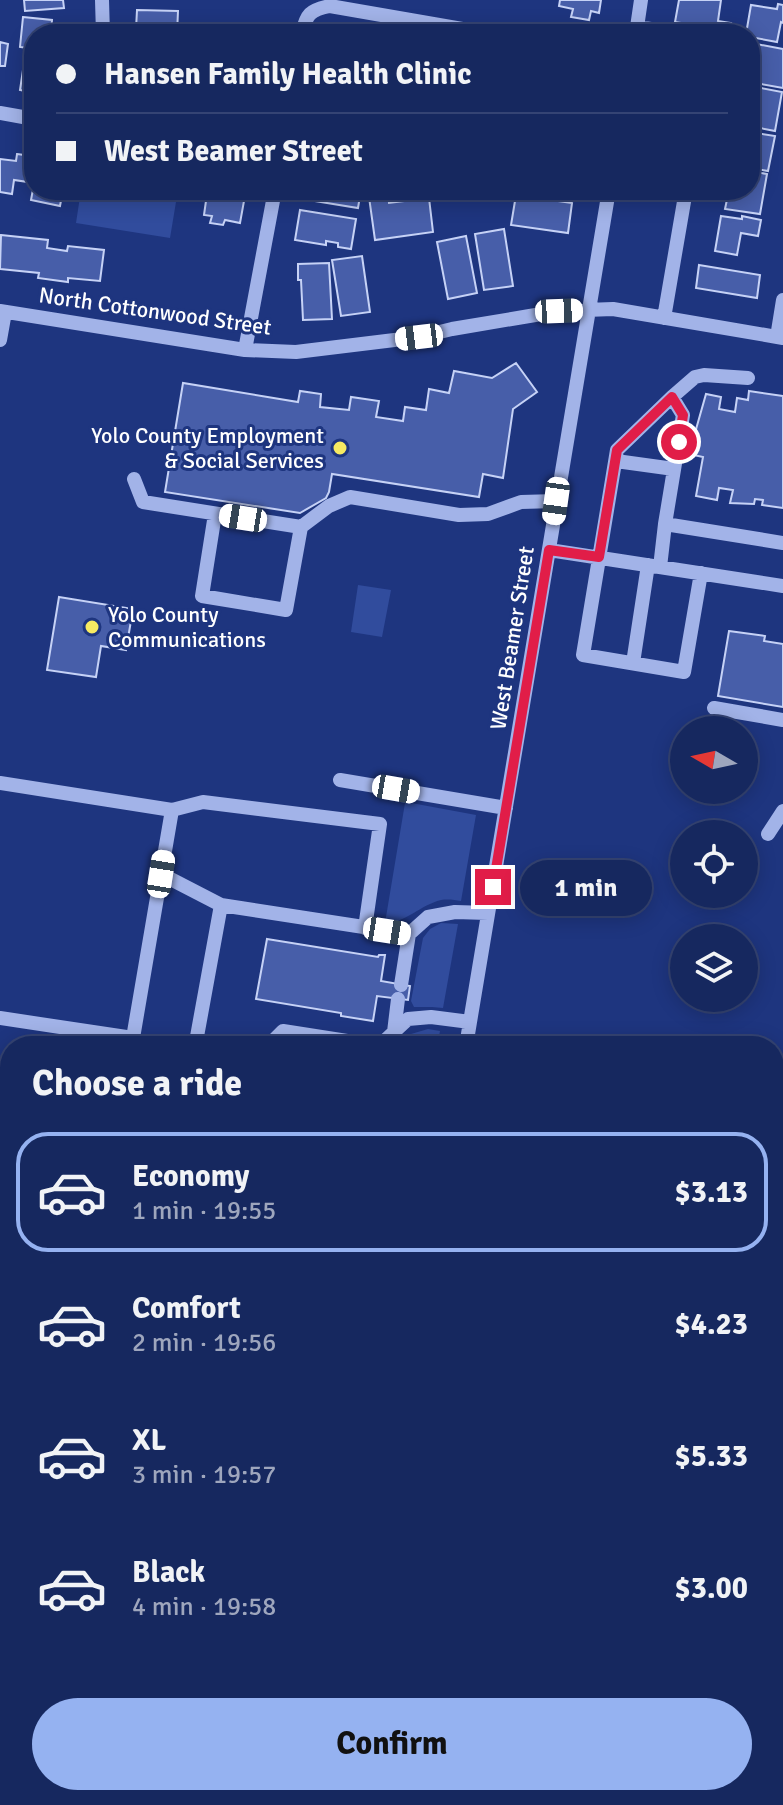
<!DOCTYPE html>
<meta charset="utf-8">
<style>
:root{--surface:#16285f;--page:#1f3065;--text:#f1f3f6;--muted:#9ea6bd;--line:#354474;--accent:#95b2f1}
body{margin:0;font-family:Signika,sans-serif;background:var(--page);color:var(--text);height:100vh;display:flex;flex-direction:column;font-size:30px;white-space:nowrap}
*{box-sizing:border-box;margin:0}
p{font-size:26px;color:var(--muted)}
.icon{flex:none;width:44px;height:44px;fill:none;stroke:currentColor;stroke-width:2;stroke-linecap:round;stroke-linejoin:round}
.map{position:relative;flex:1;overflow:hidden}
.sheet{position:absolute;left:0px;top:1036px;width:784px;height:770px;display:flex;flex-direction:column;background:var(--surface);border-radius:32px 32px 0 0;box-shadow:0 4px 20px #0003,0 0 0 2px var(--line)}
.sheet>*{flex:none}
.banner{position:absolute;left:24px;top:24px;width:736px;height:176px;border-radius:32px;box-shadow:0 4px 20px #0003,0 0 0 2px var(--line);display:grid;align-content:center;height:176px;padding:0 32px;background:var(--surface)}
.needle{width:52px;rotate:279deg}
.fabs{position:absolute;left:670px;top:716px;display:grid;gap:16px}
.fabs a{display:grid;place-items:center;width:88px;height:88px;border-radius:50%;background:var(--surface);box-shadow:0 4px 20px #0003,0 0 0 2px var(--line);font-size:40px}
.end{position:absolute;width:36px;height:36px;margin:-18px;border:10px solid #e11d48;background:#fff;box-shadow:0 0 0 4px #fff}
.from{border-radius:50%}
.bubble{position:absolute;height:56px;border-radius:28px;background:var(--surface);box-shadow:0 4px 20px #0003,0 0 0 2px var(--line);font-size:26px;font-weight:700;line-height:56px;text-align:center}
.car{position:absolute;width:24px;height:48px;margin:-24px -12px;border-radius:10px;box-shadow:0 0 6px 2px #0007;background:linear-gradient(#fff 24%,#345 0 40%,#fff 0 76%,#345 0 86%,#fff 0)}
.banner b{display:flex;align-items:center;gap:28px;height:76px;font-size:30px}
.banner b+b{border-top:2px solid var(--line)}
.banner i{width:20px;height:20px;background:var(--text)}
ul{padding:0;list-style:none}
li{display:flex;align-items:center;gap:24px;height:120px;margin:0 16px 12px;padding:0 16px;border:4px solid transparent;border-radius:32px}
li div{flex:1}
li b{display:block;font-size:30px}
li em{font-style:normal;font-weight:700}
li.current{border-color:var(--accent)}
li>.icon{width:72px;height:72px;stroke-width:1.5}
h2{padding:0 32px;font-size:36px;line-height:96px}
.action{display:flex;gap:16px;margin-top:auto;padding:16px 32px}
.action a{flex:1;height:92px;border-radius:48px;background:var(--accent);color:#111;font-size:32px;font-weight:700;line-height:92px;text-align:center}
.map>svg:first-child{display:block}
</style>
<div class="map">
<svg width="783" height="1805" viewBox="0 0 783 1805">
<rect width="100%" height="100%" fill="#1e357f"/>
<path fill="#314c9d" d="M81 190H178L170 238 76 223Z
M358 585 391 590 382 637 351 632Z
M379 794 404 799 406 802 476 815 461 901C455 900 448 899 441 900 420 905 408 922 385 923L405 803 379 798Z
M441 923 458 924 443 1008 432 1007H414L411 1001 423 938 430 929Z
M428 1029 440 1031 437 1046H396L411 1034Z"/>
<path fill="#475ea9" stroke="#c6d2f6" stroke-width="2" d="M24 0H63L64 8 25 11Z
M560 0H601L599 13 591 11 589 20 571 17 573 9 559 6Z
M679 0H721L718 21 731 23 729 31 675 22Z
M778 4 783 5V23L781 22 777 42 750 37V34H746L751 5 777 9Z
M137 10 178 11 177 34H147L148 29H136Z
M23 17 52 20 51 32 66 34H34V49L20 47Z
M330 28 368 34H330Z
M0 42 8 44 5 66H0Z
M751 43 783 49V88L750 82Z
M23 70 34 72V93L20 90Z
M761 88 782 92 775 131 750 126V98L759 100Z
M750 132 775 136 768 171 750 168Z
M17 154 32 156 28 182 14 180 12 194 0 192V159L16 161Z
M750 171 767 174 760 214 725 209 729 190H750Z
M34 184V190H63L60 206 31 200Z
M195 190H246L240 223 225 220 223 225 210 223 212 216 204 215 206 201 194 198Z
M303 190H361L358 208 302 199Z
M388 195 389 203 429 198 433 232 375 240 369 197Z
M516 195 572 203 568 233 511 225Z
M300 210 356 219 351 249 338 247V243L326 241V245L295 240Z
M721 216 742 219V216L761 220 758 236 741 233 737 255 715 251Z
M504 229 513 286 484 290 475 234Z
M1 235 48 240 47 248 67 251 68 246 104 250 100 281 68 278V282L38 278 39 273 0 269Z
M466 236 477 293 448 299 437 242Z
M362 256 370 312 341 316 332 260Z
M329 263 332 319 303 320 301 280H298V264Z
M699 265 760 275 757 298 696 288Z
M516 363 537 392 513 409 503 478 483 474 479 497 332 474 329 492 326 498 300 513 165 492 183 383 298 402 300 391 321 394 320 407 349 410 351 397 379 401 376 417 403 421 405 407 426 410 429 389 449 393 454 371 492 378Z
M749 391 783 396V508L762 505 763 500 755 499 754 504 730 503 733 490 719 488 717 500 696 496 703 457 689 454 706 394 721 397 719 409 735 412 737 398 748 400Z
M59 597 133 609 126 650 101 646 96 677 47 670Z
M729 631 765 636 764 641 783 644V707L718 696Z
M267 939 378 957 379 955H385L381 981 410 986 408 1000 377 996 373 1021 341 1016V1013L256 999Z
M3 1284 10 1285V1328L0 1326V1301Z
M774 1342 783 1344V1378L774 1376Z
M774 1395 783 1407V1434L774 1441Z
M0 1404 10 1405V1426H0Z
M0 1590 8 1591V1595H10V1631L0 1630 2 1610 0 1609Z
M0 1664 10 1666 9 1696 2 1695 0 1703Z
M8 1781H10V1796H37V1799L27 1797 26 1805H4Z
M49 1796H81L79 1805H50L47 1804Z
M93 1796H121L124 1797 123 1805H91Z
M555 1796H587L586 1804 555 1800Z
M602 1796H631L629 1805H600Z
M645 1796H664L663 1801 675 1804V1805H643Z
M691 1796H720L718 1805H697L698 1800 690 1799Z
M733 1796 762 1799 761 1805H731Z
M136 1799 166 1805H134Z"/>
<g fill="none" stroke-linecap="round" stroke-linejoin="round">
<path stroke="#a2b3e8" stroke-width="14" d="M102 0 103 34
M637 27 685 34
M302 34C306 14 310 10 330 6L491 34
M636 34 641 0
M0 113 34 119
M0 311 245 350 296 352 419 337 452 329 559 311 613 309 783 338
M664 318 686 190
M777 337 783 300
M0 340 5 312
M245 350 275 190
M672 397 695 377 704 375 748 378
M616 461 674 469
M134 479 143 502 301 527 329 506 350 497 459 515 488 514 521 502 556 501
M215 514 202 596 286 610 301 527
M665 524 683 415 672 397 617 450 583 655 684 672 701 573
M549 550 783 586
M660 567 665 524 783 543
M633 663 648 565
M714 708 783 720
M340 780 506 808
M0 783 172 810 133 1038 0 1018
M172 810 203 802 380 824 365 928
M768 834 783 811
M161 874 221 905 409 934 428 917 455 912 488 913
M401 985 409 934
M394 1032 398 999
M215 1046 196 1042 221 905
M268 1046 283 1031 379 1046 408 1019 431 1017 470 1022
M466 1046 609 190
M774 1085 783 1086
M0 1175 10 1177
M774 1241 781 1214V1201L783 1198
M774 1303 783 1304
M0 1362 10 1364
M0 1549 10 1550
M0 1734 10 1736
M349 1796 398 1805
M338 1805 339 1796"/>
</g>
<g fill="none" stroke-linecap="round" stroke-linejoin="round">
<path stroke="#e11d48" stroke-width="10" d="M493 887 549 550 599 557 617 450 672 397 683 415 679 442"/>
</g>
<g fill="#f7ea62" stroke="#1e357f" stroke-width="3">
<circle cx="340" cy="448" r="8"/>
<circle cx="92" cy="627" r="8"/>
</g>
<g text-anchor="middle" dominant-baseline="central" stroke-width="6" stroke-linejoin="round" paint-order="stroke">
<g font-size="22" fill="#fff" stroke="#1e357f">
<text transform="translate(155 311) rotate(8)">North Cottonwood Street</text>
<text transform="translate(512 638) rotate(-81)">West Beamer Street</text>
</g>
<g font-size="22" fill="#fff" stroke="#1e357f" text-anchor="end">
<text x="324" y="435">Yolo County Employment<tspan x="324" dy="25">&amp; Social Services</tspan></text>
<text x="108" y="614" text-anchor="start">Yolo County<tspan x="108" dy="25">Communications</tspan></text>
</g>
</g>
</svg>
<div class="fabs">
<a><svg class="needle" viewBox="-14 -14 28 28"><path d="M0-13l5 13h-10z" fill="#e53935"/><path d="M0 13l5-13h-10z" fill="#9ea6bd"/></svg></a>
<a><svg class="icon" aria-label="locate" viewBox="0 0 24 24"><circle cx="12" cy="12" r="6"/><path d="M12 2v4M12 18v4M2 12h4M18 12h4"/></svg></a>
<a><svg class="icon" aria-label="layers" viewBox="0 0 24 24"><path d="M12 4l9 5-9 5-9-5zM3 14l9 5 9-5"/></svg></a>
</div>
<i class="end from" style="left:679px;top:442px"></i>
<i class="end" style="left:493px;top:887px"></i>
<div class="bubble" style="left:520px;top:860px;width:132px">1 min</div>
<i class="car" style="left:559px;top:311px;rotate:88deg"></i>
<i class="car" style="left:419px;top:337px;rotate:263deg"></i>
<i class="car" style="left:556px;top:501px;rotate:188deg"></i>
<i class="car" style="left:243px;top:518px;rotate:279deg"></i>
<i class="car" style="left:396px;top:789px;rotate:100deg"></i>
<i class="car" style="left:161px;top:874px;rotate:9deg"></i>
<i class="car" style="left:387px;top:931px;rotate:99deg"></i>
<div class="banner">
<b><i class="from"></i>Hansen Family Health Clinic</b>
<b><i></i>West Beamer Street</b>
</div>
<section class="sheet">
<h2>Choose a ride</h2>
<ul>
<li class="current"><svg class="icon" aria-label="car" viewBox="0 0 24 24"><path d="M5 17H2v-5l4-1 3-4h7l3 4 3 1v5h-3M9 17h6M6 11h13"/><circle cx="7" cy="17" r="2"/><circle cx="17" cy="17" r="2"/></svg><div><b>Economy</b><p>1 min · 19:55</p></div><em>$3.13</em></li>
<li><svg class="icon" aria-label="car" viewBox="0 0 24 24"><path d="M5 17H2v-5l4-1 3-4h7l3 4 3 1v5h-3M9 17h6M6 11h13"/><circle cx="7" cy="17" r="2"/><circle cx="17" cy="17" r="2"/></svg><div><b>Comfort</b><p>2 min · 19:56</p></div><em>$4.23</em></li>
<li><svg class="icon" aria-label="car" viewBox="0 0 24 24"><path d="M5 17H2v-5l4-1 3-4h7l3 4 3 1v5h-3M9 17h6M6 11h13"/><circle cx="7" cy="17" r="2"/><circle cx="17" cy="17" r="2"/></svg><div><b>XL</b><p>3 min · 19:57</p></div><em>$5.33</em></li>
<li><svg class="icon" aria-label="car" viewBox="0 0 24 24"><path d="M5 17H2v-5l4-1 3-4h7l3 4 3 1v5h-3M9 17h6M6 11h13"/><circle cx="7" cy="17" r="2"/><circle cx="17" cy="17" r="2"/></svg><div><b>Black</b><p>4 min · 19:58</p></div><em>$3.00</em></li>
</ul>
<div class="action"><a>Confirm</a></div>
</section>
</div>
